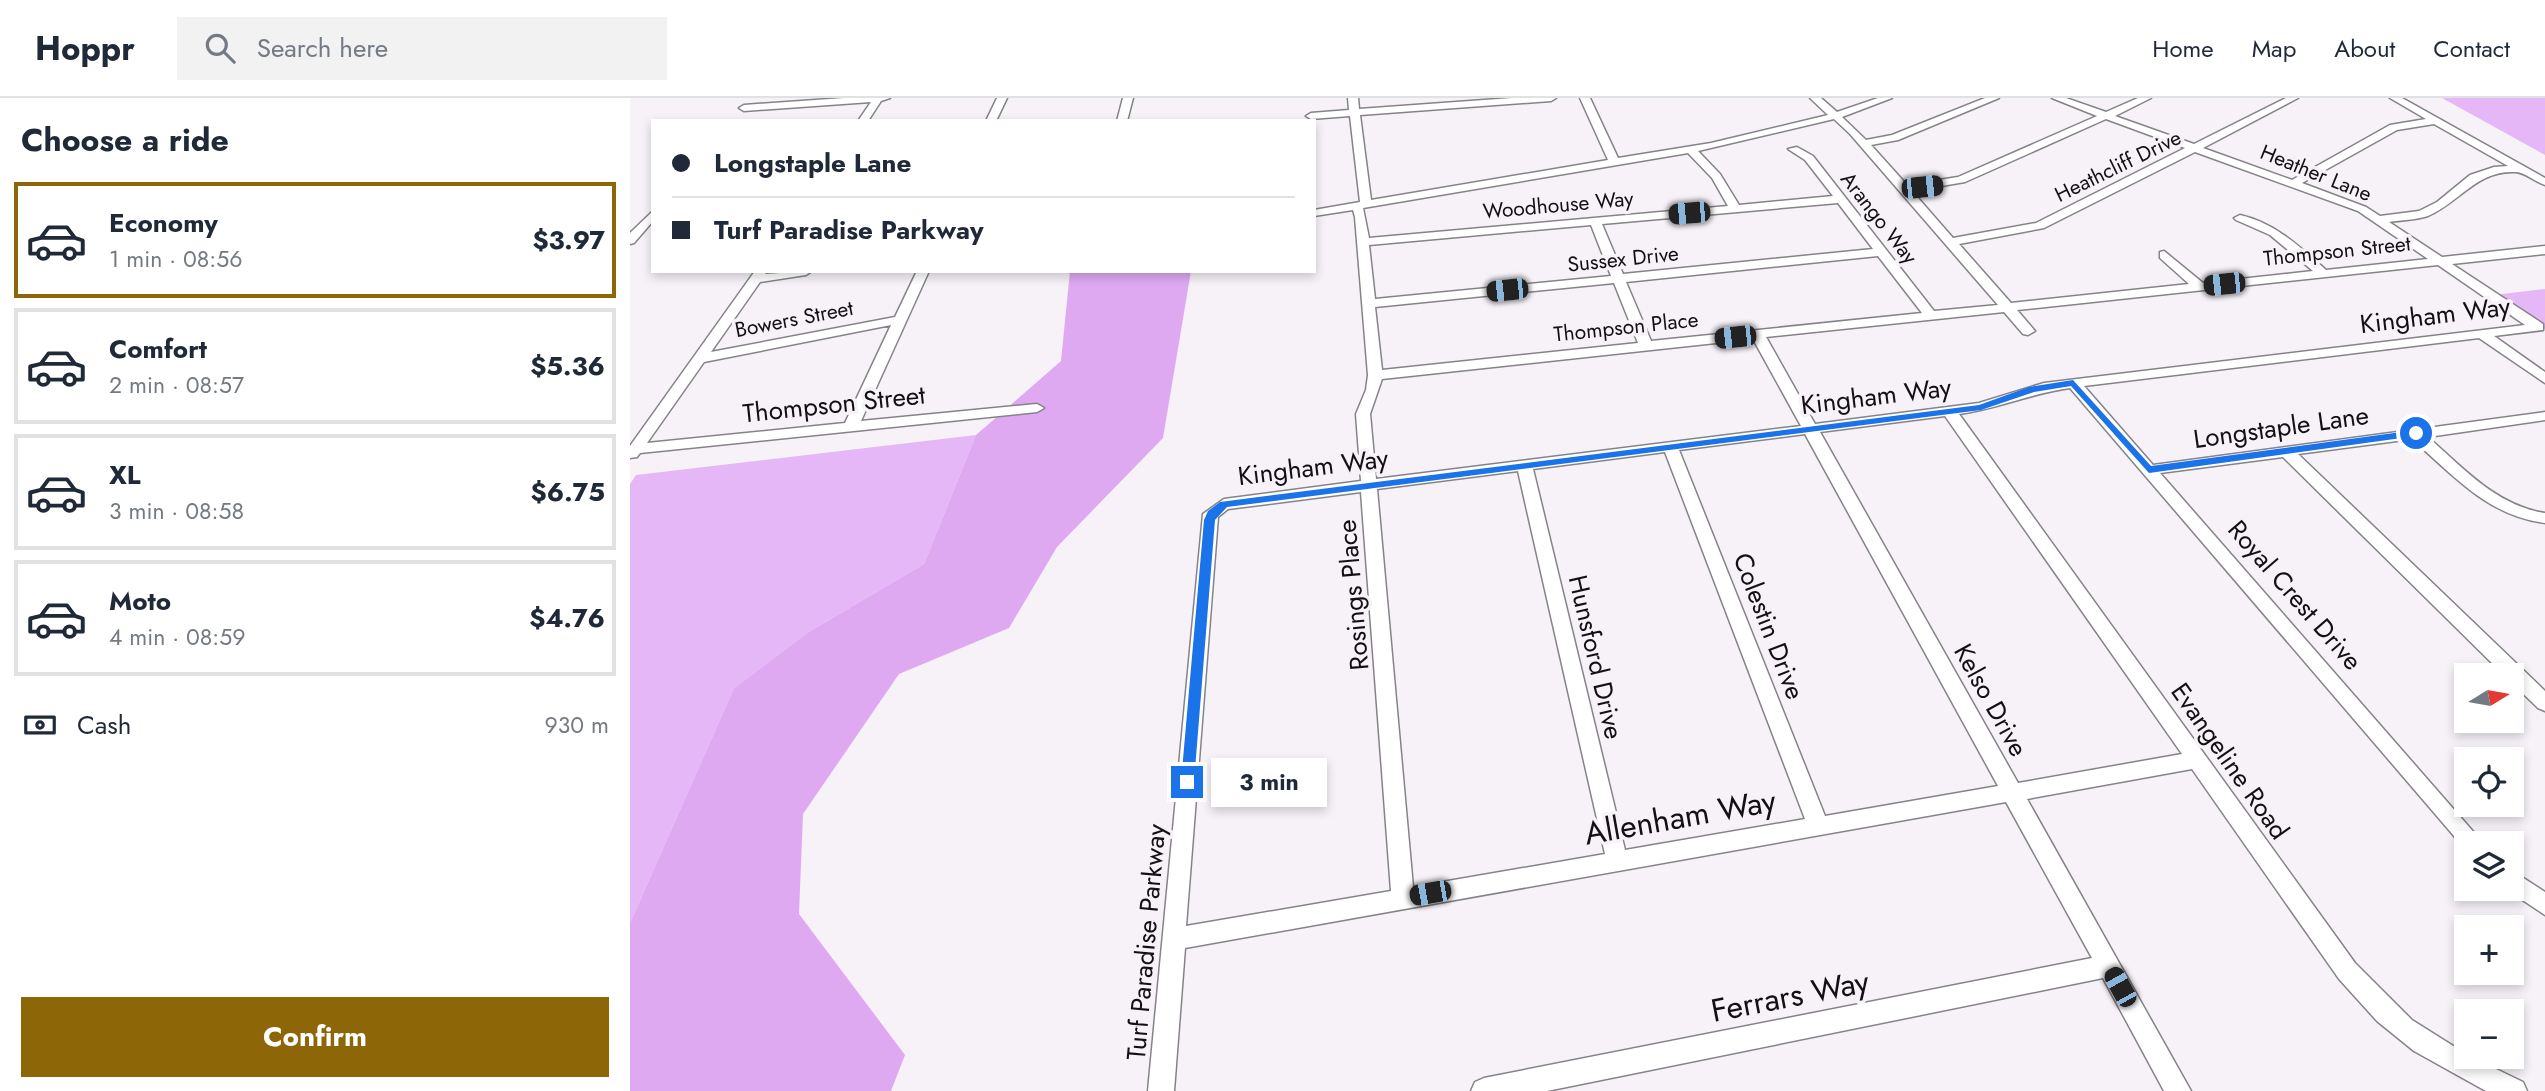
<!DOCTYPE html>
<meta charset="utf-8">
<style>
:root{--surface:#fff;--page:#f2f2f3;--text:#1f2937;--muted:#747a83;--line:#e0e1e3;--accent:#8c6607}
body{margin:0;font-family:Jost,sans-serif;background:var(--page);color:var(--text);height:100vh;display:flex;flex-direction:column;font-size:26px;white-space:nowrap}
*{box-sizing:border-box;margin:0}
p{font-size:23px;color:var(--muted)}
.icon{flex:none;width:38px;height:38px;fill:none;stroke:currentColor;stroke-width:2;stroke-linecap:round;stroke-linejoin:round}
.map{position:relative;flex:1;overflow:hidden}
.sheet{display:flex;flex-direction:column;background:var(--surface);width:630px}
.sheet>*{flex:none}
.hud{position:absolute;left:21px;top:21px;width:665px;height:154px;border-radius:0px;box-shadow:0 4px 10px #0003;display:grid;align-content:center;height:154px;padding:0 21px;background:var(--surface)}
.needle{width:46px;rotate:79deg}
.tools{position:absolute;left:1824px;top:565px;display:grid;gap:14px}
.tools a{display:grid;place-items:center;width:70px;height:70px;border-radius:0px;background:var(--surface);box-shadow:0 4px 10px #0003;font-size:35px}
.end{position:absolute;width:32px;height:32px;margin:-16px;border:9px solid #1a73e8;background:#fff;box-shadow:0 0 0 4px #fff}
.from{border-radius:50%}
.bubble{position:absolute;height:49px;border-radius:0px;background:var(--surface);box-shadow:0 4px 10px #0003;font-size:23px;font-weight:700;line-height:49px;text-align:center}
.car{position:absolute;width:21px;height:42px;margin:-21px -10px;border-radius:9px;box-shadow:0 0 5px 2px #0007;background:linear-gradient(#222 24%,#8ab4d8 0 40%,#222 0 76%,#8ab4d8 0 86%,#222 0)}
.hud b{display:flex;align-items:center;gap:24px;height:66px;font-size:26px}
.hud b+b{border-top:2px solid var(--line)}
.hud i{width:18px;height:18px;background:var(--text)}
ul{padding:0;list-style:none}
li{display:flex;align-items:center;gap:21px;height:116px;margin:0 14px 10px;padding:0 7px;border:4px solid var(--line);border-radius:0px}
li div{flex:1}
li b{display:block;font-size:26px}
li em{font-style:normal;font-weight:700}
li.active{border-color:var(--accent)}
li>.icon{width:63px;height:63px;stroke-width:1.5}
h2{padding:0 21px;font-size:32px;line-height:84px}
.pay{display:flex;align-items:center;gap:18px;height:77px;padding:0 21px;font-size:26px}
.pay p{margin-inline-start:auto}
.button{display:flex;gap:14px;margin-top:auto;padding:14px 21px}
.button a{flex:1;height:80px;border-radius:0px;background:var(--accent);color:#fff;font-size:28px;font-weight:700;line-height:80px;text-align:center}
header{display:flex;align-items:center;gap:42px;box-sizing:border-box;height:98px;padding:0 35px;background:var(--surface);border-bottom:2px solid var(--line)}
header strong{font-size:33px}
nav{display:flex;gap:38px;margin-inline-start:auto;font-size:24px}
.search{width:490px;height:63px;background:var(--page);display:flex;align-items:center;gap:18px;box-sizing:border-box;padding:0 24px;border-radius:0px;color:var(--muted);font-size:26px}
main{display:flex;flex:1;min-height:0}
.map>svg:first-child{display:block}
</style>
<header>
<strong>Hoppr</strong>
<div class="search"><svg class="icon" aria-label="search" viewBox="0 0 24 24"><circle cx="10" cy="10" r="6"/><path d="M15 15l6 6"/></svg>Search here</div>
<nav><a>Home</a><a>Map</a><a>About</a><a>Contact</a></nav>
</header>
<main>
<section class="sheet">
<h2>Choose a ride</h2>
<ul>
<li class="active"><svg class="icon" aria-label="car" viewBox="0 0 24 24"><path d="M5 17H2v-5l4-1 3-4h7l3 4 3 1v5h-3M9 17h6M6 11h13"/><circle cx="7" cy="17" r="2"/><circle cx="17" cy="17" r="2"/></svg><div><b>Economy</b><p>1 min · 08:56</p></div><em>$3.97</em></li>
<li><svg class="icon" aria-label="car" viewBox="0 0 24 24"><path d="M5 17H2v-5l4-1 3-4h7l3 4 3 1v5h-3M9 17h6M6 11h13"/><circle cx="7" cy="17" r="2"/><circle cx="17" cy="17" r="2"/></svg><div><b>Comfort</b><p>2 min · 08:57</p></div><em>$5.36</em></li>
<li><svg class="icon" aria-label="car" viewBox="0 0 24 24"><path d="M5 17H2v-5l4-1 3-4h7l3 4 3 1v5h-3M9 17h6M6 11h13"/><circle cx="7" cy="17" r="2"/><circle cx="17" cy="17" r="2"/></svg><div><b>XL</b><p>3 min · 08:58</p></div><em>$6.75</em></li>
<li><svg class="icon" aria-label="car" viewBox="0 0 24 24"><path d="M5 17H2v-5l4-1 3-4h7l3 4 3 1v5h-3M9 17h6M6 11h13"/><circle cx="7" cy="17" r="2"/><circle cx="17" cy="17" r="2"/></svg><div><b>Moto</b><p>4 min · 08:59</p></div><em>$4.76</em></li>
</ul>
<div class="pay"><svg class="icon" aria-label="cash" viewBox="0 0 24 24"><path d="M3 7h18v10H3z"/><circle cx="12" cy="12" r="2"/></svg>Cash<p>930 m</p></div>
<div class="button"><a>Confirm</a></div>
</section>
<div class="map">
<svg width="1915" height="993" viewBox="0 0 1915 993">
<rect width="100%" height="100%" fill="#f6f2f8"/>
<path fill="#e5b7f6" d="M1812 0H1915V57Z
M1915 191V231L1864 197Z
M346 337 294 466 177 535 104 590 0 825V386L6 377Z"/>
<path fill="#dfa9f2" d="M440 173H561L533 340 427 449 379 530 269 576 173 716 169 816 275 957 261 993H0V825L104 590 177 535 294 466 346 337 431 263Z"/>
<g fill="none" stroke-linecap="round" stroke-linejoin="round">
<defs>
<path id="minor" d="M214 0H260L251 3 238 23H228L241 4 114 13 109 10 114 7Z
M367 0H377L366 23H356Z
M493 0H503L497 23H487Z
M718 0H728L729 11 882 0H926L921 3 730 17 741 102 978 62 950 0H960L988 60 1081 45 1198 17 1180 0H1191L1207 14 1248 0H1262L1212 19 1236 42 1262 37 1355 0H1369L1268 42 1241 47 1277 87 1328 79 1467 18 1422 0H1436L1476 14 1508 0H1521L1485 18 1564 46 1656 0H1668L1573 50 1662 82 1760 27 1796 21 1760 0H1772L1915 80V87C1905 84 1895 74 1885 74 1847 72 1830 104 1798 118 1786 122 1771 122 1759 124L1812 159 1915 148V156L1822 166 1913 226V232L1864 238 1915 274V285L1849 240 1454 288 1523 367 1915 314V322L1798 339C1833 370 1867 408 1915 415V425C1858 418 1823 377 1782 341L1668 356 1915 593V613L1908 610 1881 584V578H1875L1653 359 1530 375 1854 746H1836V752L1440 290C1402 295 1367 311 1329 316L1725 865 1782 922 1836 956V959H1841L1893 984 1897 993H1856L1784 953 1747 923 1709 881 1562 671 1397 701 1561 993H1534L1473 880 917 993H841L845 984 854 980 1462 860 1376 704 555 850 544 993H518L573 416 594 401 731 383 726 316 736 292 738 277 725 119 723 112 684 118V112L730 104 720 18 681 21 676 18 681 15 719 12ZM1204 21 1220 36 1368 207 1304 213 1183 58 1167 49 1158 51 1175 62 1203 98 1109 107 1090 76 1068 53ZM1476 21 1555 50 1406 125 1323 140 1282 93 1335 84ZM1804 26 1878 68 1864 69 1840 77 1807 104 1789 113 1750 118 1736 109 1672 85 1767 32ZM1565 54 1728 113 1798 161 1696 172C1669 148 1645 125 1610 117L1604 120 1606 122 1640 137 1683 173 1573 185 1534 153 1530 154V160L1559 186 1381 205 1329 146 1414 130ZM1058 55 1082 80 1098 108 739 140 733 110ZM1208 105 1243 151 993 176 972 126ZM961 127 981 178 745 201 739 147ZM1248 158 1292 215 1021 243 996 184ZM1808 167 1895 227 1414 285 1349 305 1185 326 1136 239 1374 214 1393 236 1398 237 1405 233 1387 212ZM984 185 1008 245 752 272 745 209ZM1123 241 1171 328 746 381 740 316 752 281ZM1315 318 1552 656 1388 685 1190 334ZM1175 336 1368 688 1195 718 1049 352ZM1035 354 1175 721 995 752 903 371ZM888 373 975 756 783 789 747 391ZM731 394 761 793 556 828 588 419 598 411Z
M23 113V123L4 145 0 146V135Z
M125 173H137L135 176 182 173 176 177 130 184 81 254 265 219 287 173H299L231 323 407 306 414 310 407 314 10 355 7 359 0 360V348ZM261 227 215 325 17 345 74 264Z
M1881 772 1915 794V817L1876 791H1881Z"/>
</defs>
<use href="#minor" stroke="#868388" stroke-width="3"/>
<use href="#minor" fill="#fff" fill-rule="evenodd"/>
</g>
<path fill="#1a73e8" d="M1443 282 1521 368 1786 332 1791 335 1786 338 1519 375 1441 288 1404 294 1351 312 597 409 585 422 564 684 557 689 551 684 574 422 578 413 590 404 1349 307 1399 289Z"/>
<g text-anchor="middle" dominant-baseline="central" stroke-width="7" stroke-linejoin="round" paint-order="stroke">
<g font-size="21" fill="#121012" stroke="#f6f2f8">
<text transform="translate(1488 68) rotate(-26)">Heathcliff Drive</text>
<text transform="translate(1686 75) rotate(22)">Heather Lane</text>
<text transform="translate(928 107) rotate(-5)">Woodhouse Way</text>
<text transform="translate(1249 120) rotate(52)">Arango Way</text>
<text transform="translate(1707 153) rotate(-6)">Thompson Street</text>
<text transform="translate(993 161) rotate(-6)">Sussex Drive</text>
<text transform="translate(164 221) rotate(-11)">Bowers Street</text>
<text transform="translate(996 229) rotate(-6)">Thompson Place</text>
</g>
<g font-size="26" fill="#121012" stroke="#f6f2f8">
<text transform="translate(1805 217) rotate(-7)">Kingham Way</text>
<text transform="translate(1246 298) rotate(-7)">Kingham Way</text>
<text transform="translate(204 306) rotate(-6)">Thompson Street</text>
<text transform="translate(1651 329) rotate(-8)">Longstaple Lane</text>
<text transform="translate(683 369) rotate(-7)">Kingham Way</text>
<text transform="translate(723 497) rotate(-95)">Rosings Place</text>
<text transform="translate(1665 497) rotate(49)">Royal Crest Drive</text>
<text transform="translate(1139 528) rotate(69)">Colestin Drive</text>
<text transform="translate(966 559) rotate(77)">Hunsford Drive</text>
<text transform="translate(1361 602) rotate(61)">Kelso Drive</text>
<text transform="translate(1600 663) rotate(55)">Evangeline Road</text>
<text transform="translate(516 844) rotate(-85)">Turf Paradise Parkway</text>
</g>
<g font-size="32" fill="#121012" stroke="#f6f2f8">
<text transform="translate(1050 719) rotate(-10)">Allenham Way</text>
<text transform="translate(1160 898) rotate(-11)">Ferrars Way</text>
</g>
</g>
</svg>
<div class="tools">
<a><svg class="needle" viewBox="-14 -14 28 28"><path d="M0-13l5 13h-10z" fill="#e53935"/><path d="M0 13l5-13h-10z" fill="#747a83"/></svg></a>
<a><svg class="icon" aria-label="locate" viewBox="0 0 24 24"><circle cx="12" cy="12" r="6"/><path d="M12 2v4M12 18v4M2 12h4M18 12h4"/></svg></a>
<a><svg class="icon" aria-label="layers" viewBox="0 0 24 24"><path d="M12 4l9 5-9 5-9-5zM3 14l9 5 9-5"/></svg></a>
<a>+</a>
<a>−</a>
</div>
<i class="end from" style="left:1786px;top:335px"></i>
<i class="end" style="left:557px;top:684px"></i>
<div class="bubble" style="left:581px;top:660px;width:116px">3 min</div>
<i class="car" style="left:1292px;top:89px;rotate:84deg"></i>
<i class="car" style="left:1059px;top:115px;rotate:265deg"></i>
<i class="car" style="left:1594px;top:186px;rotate:264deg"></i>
<i class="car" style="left:877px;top:192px;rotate:264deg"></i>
<i class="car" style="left:1105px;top:239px;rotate:264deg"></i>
<i class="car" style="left:800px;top:795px;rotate:260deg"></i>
<i class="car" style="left:1490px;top:889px;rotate:331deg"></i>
<div class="hud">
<b><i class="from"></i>Longstaple Lane</b>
<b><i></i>Turf Paradise Parkway</b>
</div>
</div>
</main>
